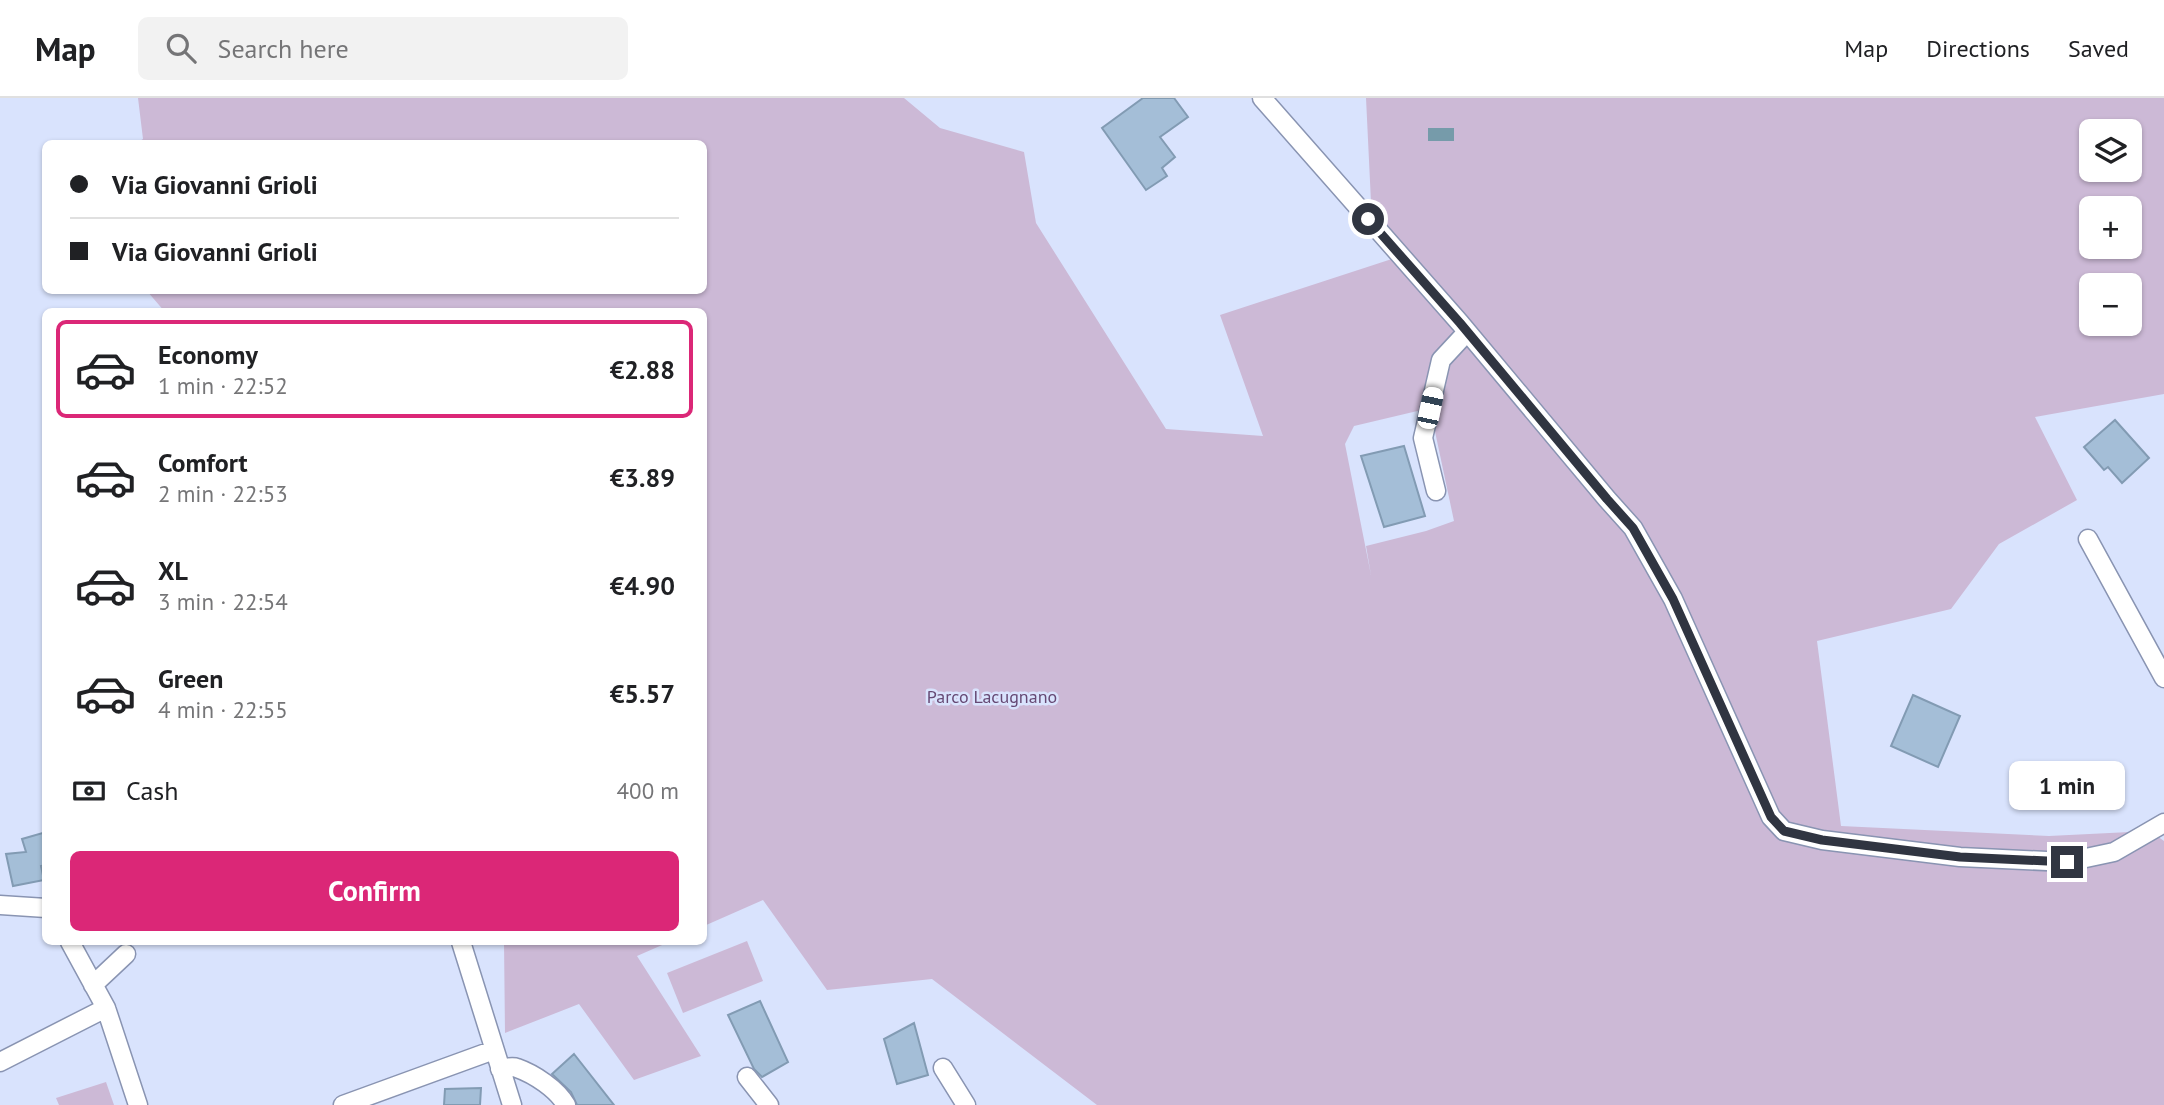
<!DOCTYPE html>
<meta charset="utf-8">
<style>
:root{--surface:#fff;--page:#f2f2f2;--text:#202124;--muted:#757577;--line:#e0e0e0;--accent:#db2777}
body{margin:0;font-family:"PT Sans",sans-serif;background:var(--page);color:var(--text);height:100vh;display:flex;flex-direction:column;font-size:26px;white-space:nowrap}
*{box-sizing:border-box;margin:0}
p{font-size:23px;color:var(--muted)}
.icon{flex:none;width:38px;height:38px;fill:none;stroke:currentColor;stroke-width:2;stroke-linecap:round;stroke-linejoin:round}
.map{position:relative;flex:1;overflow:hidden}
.side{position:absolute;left:42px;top:210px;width:665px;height:637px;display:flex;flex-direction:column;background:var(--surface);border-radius:10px;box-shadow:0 2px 5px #0004}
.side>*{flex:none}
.banner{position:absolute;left:42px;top:42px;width:665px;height:154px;border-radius:10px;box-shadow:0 2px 5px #0004;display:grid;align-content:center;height:154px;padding:0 28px;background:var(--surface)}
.tools{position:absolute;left:2079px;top:21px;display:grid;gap:14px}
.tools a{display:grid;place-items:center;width:63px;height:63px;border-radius:10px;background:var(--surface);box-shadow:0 2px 5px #0004;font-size:35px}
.end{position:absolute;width:32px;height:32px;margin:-16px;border:9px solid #303541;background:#fff;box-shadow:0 0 0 4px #fff}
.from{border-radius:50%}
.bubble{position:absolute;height:49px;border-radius:10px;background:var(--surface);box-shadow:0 2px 5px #0004;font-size:23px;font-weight:800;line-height:49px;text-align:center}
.car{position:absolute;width:21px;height:42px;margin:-21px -10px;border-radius:9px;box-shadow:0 0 5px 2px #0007;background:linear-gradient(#fff 24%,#345 0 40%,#fff 0 76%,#345 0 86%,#fff 0)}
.banner b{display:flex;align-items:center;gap:24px;height:66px;font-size:26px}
.banner b+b{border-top:2px solid var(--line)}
.banner i{width:18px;height:18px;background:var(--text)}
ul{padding:12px 0 0;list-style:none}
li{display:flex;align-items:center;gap:21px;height:98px;margin:0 14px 10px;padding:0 14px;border:4px solid transparent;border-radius:10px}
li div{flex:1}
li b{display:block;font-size:26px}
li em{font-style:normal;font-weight:800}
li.on{border-color:var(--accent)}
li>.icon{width:63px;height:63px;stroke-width:1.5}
.pay{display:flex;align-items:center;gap:18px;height:77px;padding:0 28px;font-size:26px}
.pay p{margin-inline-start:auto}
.action{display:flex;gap:14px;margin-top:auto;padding:14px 28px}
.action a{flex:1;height:80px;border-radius:10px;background:var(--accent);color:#fff;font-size:28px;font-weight:800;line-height:80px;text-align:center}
header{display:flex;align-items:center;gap:42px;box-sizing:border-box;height:98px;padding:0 35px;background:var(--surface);border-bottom:2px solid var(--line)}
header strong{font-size:33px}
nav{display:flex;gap:38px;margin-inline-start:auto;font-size:24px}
.search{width:490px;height:63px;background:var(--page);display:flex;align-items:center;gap:18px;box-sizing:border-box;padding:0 24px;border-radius:10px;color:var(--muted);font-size:26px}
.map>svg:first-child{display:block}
</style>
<header>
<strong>Map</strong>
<div class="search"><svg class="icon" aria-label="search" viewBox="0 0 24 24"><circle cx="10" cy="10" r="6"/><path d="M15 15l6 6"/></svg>Search here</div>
<nav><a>Map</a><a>Directions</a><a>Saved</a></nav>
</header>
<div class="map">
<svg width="2164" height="1007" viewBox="0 0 2164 1007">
<rect width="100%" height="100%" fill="#d9e3fd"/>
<path fill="#ccb9d6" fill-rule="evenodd" d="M138 0H904L940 30 1024 54 1036 125 1166 331 1263 338 1220 217 1401 158 1372 125 1366 0H2164V296L2035 319 2077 402 1999 446 1951 511 1817 543 1841 728 2049 738 2150 733 2164 743V1007H1097L932 881 827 892 763 802 704 828V214H165L147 193 704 192V46H135L143 41ZM2091 33H2130V72H2091ZM2091 110H2130V149H2091ZM2091 187H2130V226H2091ZM1430 310 1454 423 1426 433 1366 448 1371 477 1345 346 1354 328Z
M747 843 763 883 683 915 667 875Z
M504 844H669L637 858 701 958 634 982 579 906 505 935Z
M106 984 114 1007H59L56 1000Z"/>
<path fill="#769baa" d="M1428 30H1454V43H1428Z"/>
<path fill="#a4bed7" stroke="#829bb3" stroke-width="2" d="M1143 0H1174L1188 19 1160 39 1175 59 1162 70 1167 78 1146 92 1102 30Z
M2115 322 2149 360 2122 385 2108 369 2104 372 2084 349Z
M1404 348 1425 418 1384 429 1361 358Z
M1913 597 1960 618 1938 669 1891 648Z
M46 734V767L41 768 44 782 13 788 6 756 26 754 22 741Z
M760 903 788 964 762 979 754 971 728 917Z
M914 925 928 977 897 986 884 941Z
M574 956 614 1007H577L571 994 552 976Z
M481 990 480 1007H444L445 991Z"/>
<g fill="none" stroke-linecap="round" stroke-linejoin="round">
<defs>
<path id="minor" d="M1262 0 1460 225 1607 401 1633 430 1673 501 1771 719 1784 733 1822 742 1960 759 2067 764 2114 754 2164 725
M1436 393 1423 340 1441 262 1467 234
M2088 441 2164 580
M0 807 46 810
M70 844 106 910 138 1007
M461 844 512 1007
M93 887 126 856
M0 964 106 910
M943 970 966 1007
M500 971C506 970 512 968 517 970 534 976 557 991 566 1007
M747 979 769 1007
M343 1007 494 952"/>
</defs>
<use href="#minor" stroke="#8994b2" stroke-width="21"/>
<use href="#minor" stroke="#fff" stroke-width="18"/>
</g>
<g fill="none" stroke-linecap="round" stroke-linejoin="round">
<path stroke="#303541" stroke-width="9" d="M1368 121 1460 225 1607 401 1633 430 1673 501 1771 719 1784 733 1822 742 1960 759 2067 764"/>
</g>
<g text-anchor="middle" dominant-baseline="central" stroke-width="5" stroke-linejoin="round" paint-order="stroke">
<g font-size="18" fill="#664974" stroke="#d9e3fd">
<text x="992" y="598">Parco Lacugnano</text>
</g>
</g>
</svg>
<div class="tools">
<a><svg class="icon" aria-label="layers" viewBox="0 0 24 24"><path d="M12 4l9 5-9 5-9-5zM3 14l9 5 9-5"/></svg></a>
<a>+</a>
<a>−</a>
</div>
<i class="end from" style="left:1368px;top:121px"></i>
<i class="end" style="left:2067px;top:764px"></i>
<div class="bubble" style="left:2009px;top:663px;width:116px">1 min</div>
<i class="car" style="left:1430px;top:310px;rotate:12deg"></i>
<div class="banner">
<b><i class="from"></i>Via Giovanni Grioli</b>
<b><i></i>Via Giovanni Grioli</b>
</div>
<section class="side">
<ul>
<li class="on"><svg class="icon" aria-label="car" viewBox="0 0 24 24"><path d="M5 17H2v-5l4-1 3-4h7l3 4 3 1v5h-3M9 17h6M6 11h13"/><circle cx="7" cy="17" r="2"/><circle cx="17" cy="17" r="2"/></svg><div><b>Economy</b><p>1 min · 22:52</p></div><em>€2.88</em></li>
<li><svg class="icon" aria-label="car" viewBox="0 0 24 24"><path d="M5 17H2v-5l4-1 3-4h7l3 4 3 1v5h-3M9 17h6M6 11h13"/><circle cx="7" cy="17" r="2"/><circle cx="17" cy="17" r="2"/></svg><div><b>Comfort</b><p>2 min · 22:53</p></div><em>€3.89</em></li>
<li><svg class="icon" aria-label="car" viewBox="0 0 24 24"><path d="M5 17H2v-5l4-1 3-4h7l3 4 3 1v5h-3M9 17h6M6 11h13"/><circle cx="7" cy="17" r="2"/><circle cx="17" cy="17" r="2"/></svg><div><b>XL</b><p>3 min · 22:54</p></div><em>€4.90</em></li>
<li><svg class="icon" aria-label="car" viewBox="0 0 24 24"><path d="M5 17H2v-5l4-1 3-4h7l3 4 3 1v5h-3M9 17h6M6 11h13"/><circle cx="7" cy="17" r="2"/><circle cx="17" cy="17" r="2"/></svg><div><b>Green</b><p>4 min · 22:55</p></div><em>€5.57</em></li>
</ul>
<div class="pay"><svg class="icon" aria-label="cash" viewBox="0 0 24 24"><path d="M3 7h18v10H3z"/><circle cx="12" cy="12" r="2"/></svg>Cash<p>400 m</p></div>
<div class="action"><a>Confirm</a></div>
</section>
</div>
